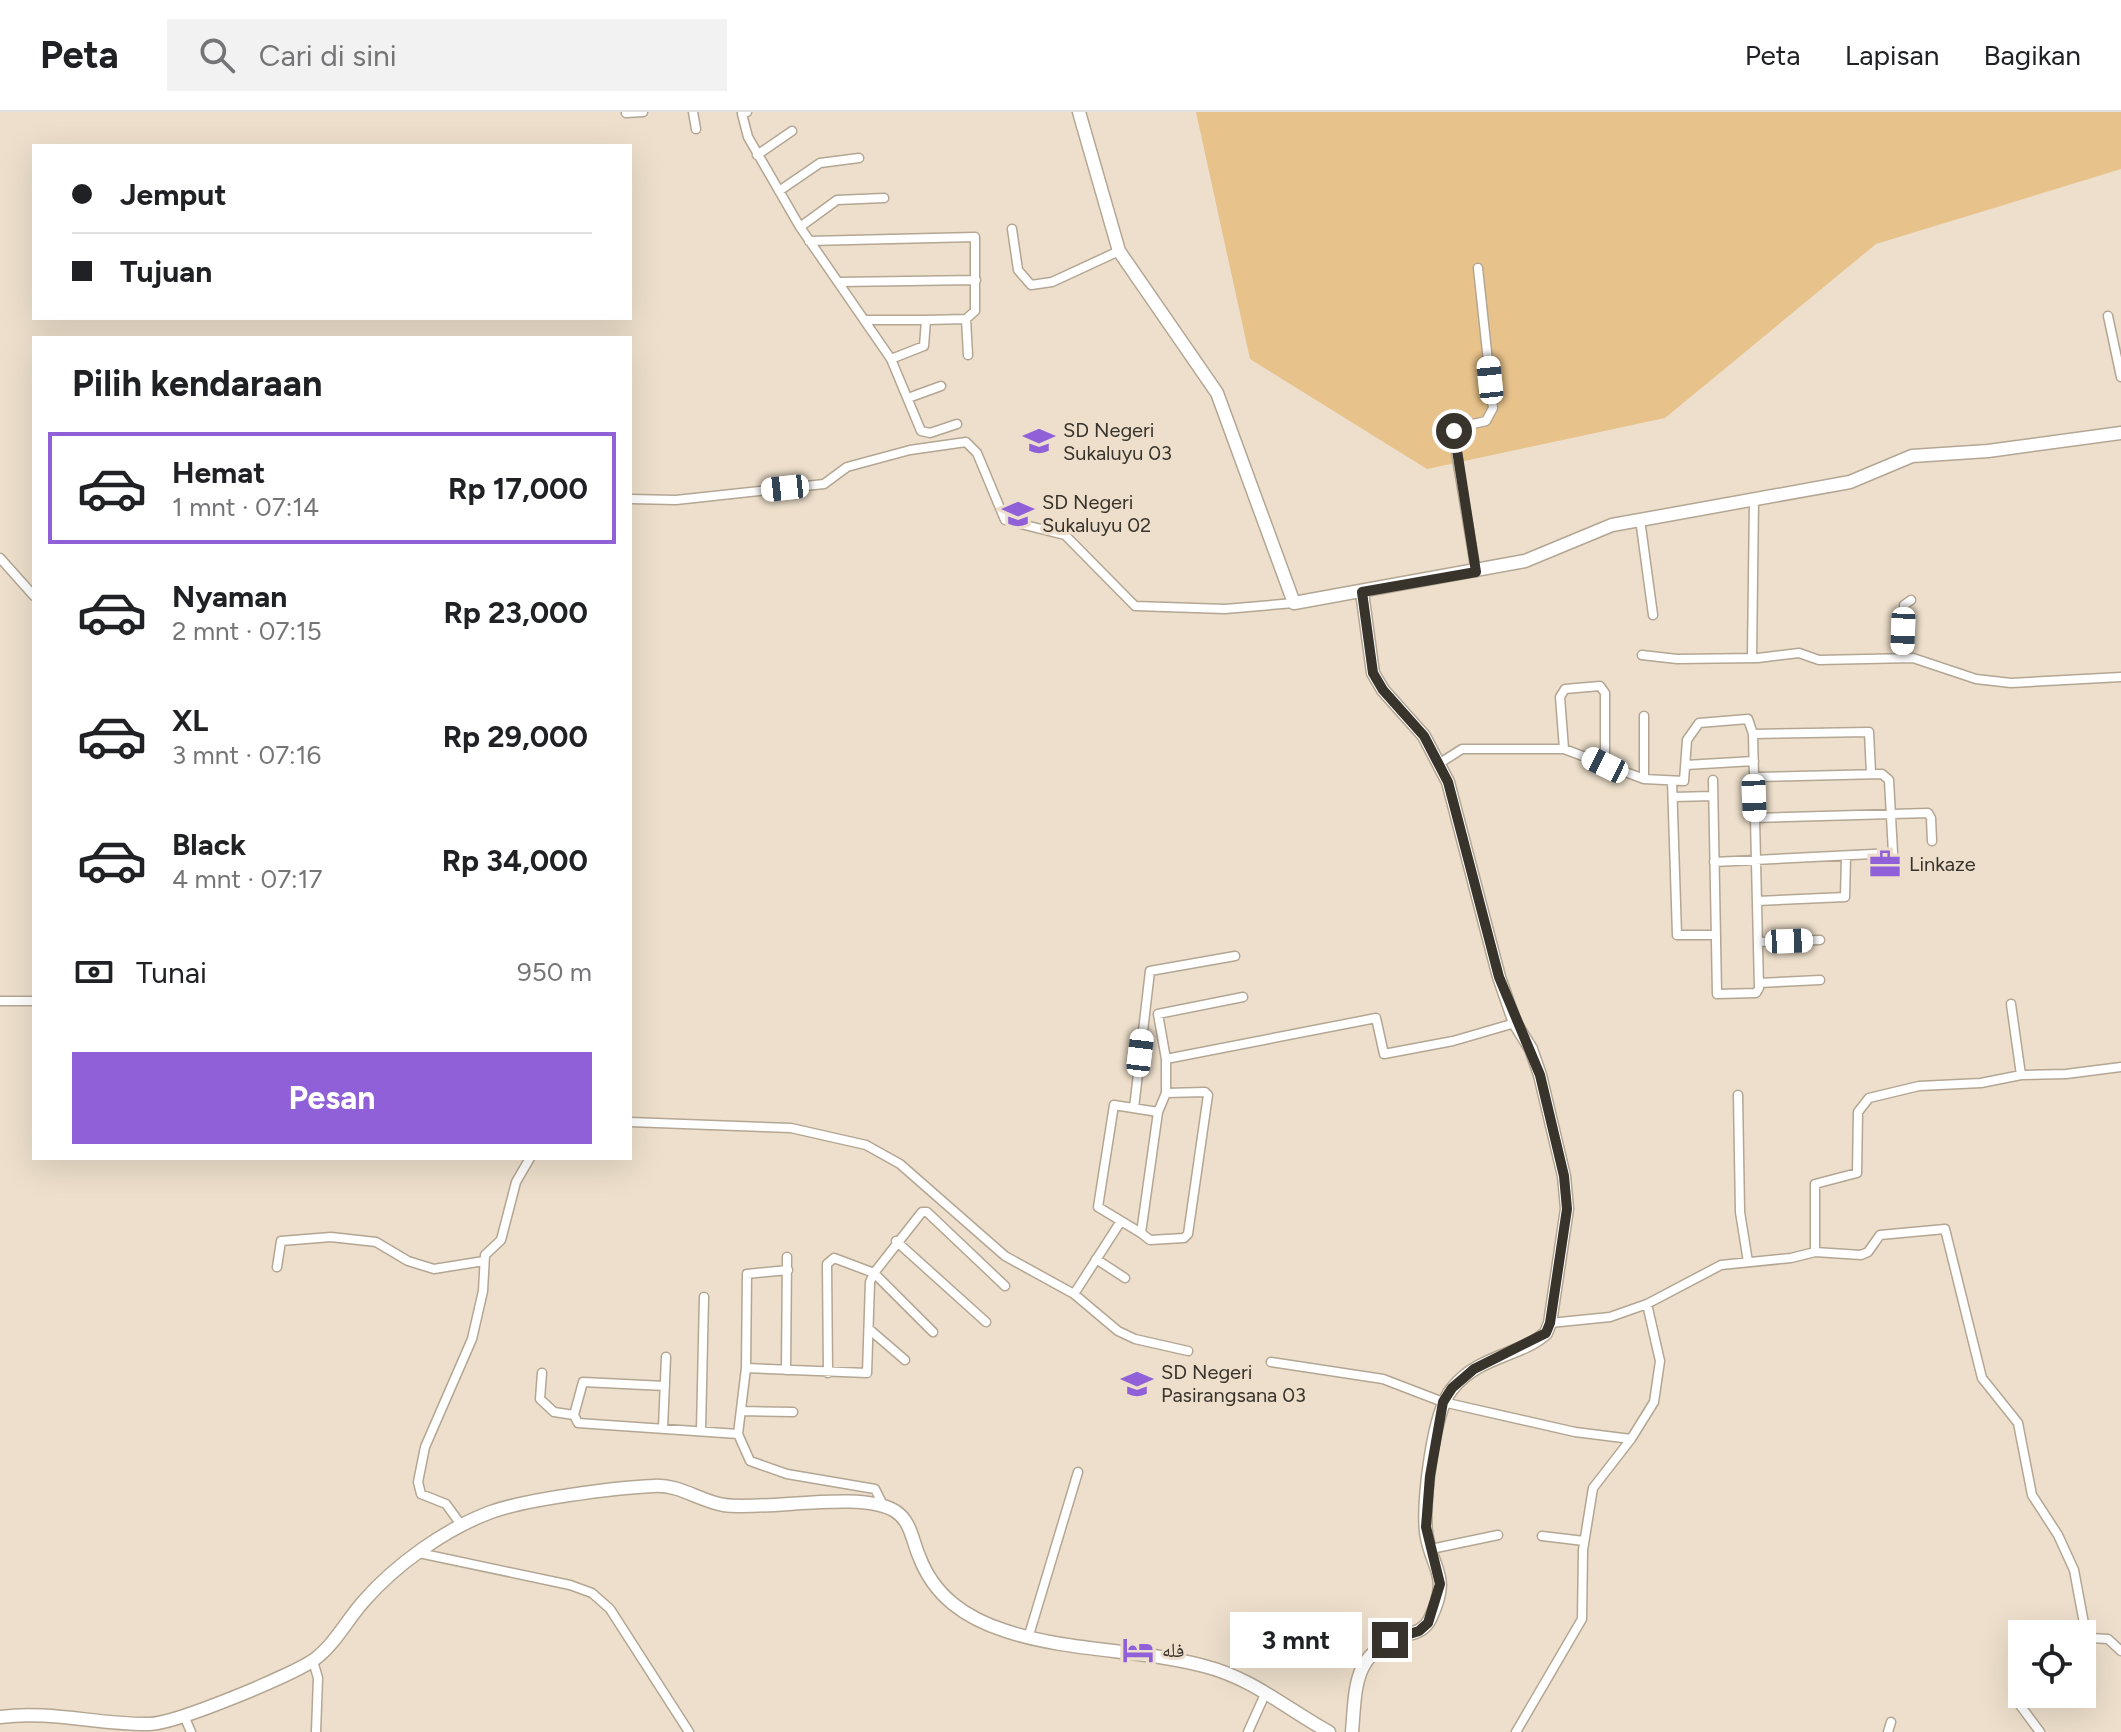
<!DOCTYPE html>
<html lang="id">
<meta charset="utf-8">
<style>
:root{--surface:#fff;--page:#f2f2f2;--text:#202124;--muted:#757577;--line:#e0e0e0;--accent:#9060d9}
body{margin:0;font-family:Figtree,"Noto Naskh Arabic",sans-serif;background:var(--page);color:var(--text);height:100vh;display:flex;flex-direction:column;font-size:30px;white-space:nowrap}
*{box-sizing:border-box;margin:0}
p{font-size:26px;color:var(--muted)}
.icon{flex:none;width:44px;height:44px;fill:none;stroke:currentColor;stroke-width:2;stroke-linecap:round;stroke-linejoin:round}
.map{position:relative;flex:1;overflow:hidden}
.drawer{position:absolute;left:32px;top:224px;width:600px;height:824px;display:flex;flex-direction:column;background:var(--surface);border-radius:0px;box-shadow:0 8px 32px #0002}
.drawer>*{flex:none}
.banner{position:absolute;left:32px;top:32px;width:600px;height:176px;border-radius:0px;box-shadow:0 8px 32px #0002;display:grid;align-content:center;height:176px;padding:0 40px;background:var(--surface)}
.controls{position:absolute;left:2008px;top:1508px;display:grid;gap:16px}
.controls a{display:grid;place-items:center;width:88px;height:88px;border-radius:0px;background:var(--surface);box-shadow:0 8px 32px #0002;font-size:40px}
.end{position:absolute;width:36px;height:36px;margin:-18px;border:10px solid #38332b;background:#fff;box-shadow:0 0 0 4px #fff}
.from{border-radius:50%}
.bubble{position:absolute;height:56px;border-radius:0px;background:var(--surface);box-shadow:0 8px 32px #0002;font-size:26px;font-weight:700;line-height:56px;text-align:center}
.car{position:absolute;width:24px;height:48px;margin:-24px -12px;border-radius:10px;box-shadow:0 0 6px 2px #0007;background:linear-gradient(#fff 24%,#345 0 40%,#fff 0 76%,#345 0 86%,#fff 0)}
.banner b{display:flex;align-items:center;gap:28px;height:76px;font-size:30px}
.banner b+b{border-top:2px solid var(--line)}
.banner i{width:20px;height:20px;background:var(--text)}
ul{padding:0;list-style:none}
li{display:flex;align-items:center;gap:24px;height:112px;margin:0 16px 12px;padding:0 24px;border:4px solid transparent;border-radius:0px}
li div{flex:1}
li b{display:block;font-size:30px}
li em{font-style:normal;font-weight:700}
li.selected{border-color:var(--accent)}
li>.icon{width:72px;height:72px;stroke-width:1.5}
h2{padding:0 40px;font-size:36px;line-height:96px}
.pay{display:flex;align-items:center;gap:20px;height:88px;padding:0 40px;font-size:30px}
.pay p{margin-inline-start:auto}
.cta{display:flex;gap:16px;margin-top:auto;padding:16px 40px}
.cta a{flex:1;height:92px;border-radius:0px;background:var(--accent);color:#fff;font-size:32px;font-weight:700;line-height:92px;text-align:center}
header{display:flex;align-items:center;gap:48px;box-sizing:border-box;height:112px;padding:0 40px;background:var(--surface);border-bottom:2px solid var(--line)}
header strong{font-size:38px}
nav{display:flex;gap:44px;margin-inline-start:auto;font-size:28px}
.search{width:560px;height:72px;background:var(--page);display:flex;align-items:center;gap:20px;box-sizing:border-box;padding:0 28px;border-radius:0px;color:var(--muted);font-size:30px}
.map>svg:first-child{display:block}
</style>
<header>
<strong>Peta</strong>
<div class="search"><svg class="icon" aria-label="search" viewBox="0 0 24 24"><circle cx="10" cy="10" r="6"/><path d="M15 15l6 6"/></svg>Cari di sini</div>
<nav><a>Peta</a><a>Lapisan</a><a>Bagikan</a></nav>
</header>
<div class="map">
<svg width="2121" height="1620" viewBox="0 0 2121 1620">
<rect width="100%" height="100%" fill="#eddfcb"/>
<path fill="#e7c28b" d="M1196 0H2121V57L1876 132 1665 306 1427 357 1250 247Z"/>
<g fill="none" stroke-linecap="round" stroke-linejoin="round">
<defs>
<path id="street" d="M693 0 696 17
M747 0 742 2 748 25 800 115 891 247 921 319 930 321 957 312
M626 1 643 0
M757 43 792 19
M779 79 820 51 859 46
M800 115 837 88 884 86
M1012 117 1018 158 1031 173 1052 170 1119 139
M809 129 975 125V199L966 207
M839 170 976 168
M2108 204 2121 265
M865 208H926
M891 247 924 234 926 208 966 207 968 243
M908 286 941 274
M630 387 676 388 824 372 847 355 910 338 966 330 977 341 1005 408 1065 423 1135 494 1225 497 1294 491
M1640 407 1653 503
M0 446 34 484
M1476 460 1453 322 1460 315 1486 309 1493 296 1478 156
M1642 543 1677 547 1758 546 1799 541 1819 548 1913 546 1976 567 2011 571 2121 565
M1752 545 1754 387
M1902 545 1904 493 1911 488
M1564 637 1560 585 1565 577 1600 574 1605 581V653
M1440 651 1462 637H1564L1644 667 1684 669 1687 628 1699 611 1748 607 1753 622 1869 620 1871 661
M1686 653 1754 649
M1644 667V604
M1713 668 1717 882 1756 881 1759 876 1753 622
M1672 669 1677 823H1715
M1673 685 1713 684
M1755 706 1928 701 1931 706 1932 729
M1714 750 1893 741 1889 668 1882 662 1754 665
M1757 789 1845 785 1846 745
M1758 830 1820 828
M1759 871 1820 868
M0 889H34
M2011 892 2021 963
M1166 947 1158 902 1243 885
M1166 981V947L1376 906 1384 942 1453 929 1515 911
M1738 983 1740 1100 1748 1150
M1134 996 1150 859 1235 844
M630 1010 791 1016 866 1033 900 1052 1005 1144 1074 1182 1118 1219 1135 1227 1188 1239
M1141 1121 1150 1128 1184 1126 1188 1122 1208 983 1205 980 1166 981 1158 1000 1114 993 1098 1095 1141 1121 1158 1000
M896 1129 986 1210
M1815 1140 1861 1143 1868 1140 1880 1123 1945 1117 1982 1266 2018 1311 2032 1383 2058 1423 2074 1458 2086 1522 2091 1526 2108 1527 2121 1539
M1096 1147 1125 1166
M277 1155 281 1129 331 1125 376 1130 408 1149 434 1157 484 1149
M1074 1182 1121 1109
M1550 1211 1610 1205 1647 1192 1721 1153 1791 1146 1815 1140V1072L1857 1061 1858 1000 1869 986 1919 974 1981 971 2021 963 2066 962 2121 955
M869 1217 905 1248
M933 1220 874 1161 922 1100H927L1005 1174
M1271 1250 1383 1267 1443 1290 1575 1320 1631 1327
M746 1256 867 1261 870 1170 874 1161 834 1146 827 1152 828 1261
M786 1258 787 1145
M542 1261 540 1287 554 1300 574 1303 578 1311 738 1322 746 1256 747 1162 788 1158
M741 1299 793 1300
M574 1303 583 1270 665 1274
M663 1316 666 1245
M701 1318 704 1185
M738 1322 750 1349 787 1362 875 1377 883 1393
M462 1414 446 1392 421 1382 418 1370 425 1335 472 1227 483 1179 485 1143 501 1128 516 1070 530 1046
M1542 1424 1584 1429
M1431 1437 1498 1423
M419 1441 570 1473 592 1481 610 1497 689 1620
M1029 1523 1078 1360
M313 1549 318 1566 316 1620
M2014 1585 2040 1620
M185 1606 191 1620
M1248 1620 1266 1580
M1516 1620 1582 1507 1583 1438 1593 1376 1631 1327 1654 1290 1660 1249 1647 1192
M1888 1620 1891 1610"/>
<path id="secondary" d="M1079 0 1119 139 1217 281 1294 491 1525 449 1612 413 1850 370 1912 344 1988 339 2121 321
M0 1605C50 1598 99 1613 149 1612 175 1612 293 1563 315 1547 335 1532 347 1508 363 1490 395 1453 445 1417 491 1400 527 1387 613 1376 653 1374 680 1372 699 1389 724 1393 766 1399 861 1378 895 1399 911 1409 912 1428 919 1444 934 1484 965 1506 1006 1519 1069 1540 1140 1537 1204 1554 1252 1566 1287 1597 1329 1620
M1352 1620C1356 1572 1353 1540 1406 1523 1416 1520 1425 1518 1430 1507 1452 1462 1431 1458 1426 1420 1423 1388 1433 1300 1452 1277 1479 1243 1521 1244 1546 1221L1550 1211 1567 1097 1564 1064 1540 963 1531 937 1515 911 1499 865 1448 670 1424 624 1383 578 1373 561 1362 480"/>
</defs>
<use href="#street" stroke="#b3a693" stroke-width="11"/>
<use href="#secondary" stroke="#b3a693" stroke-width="15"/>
<use href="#street" stroke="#fff" stroke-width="8"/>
<use href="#secondary" stroke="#fff" stroke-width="12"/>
</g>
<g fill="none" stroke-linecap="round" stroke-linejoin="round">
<path stroke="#38332b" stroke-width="10" d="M1390 1528 1419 1519 1428 1511 1440 1472 1426 1415 1430 1364 1443 1290 1452 1276 1474 1257 1546 1221 1550 1211 1567 1097 1564 1064 1540 963 1499 865 1448 670 1424 624 1383 578 1373 561 1362 480 1476 460 1454 319"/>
</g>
<defs>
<symbol id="school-bare" viewBox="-9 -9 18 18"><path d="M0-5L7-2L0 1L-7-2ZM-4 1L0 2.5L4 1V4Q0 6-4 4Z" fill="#9060d9" stroke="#eddfcb" stroke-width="2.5" paint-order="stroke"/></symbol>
<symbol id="office-bare" viewBox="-9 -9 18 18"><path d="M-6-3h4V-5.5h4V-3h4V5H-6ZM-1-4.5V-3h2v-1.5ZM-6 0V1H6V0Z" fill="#9060d9" stroke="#eddfcb" stroke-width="2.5" paint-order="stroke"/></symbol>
<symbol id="hotel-bare" viewBox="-9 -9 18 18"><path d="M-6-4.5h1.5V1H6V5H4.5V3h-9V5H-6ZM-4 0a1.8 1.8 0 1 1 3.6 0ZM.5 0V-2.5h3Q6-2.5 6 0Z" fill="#9060d9" stroke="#eddfcb" stroke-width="2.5" paint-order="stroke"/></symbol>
</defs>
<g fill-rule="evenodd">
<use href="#school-bare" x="1017" y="307" width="44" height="44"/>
<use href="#school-bare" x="996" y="380" width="44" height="44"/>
<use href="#office-bare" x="1863" y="730" width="44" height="44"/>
<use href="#school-bare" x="1115" y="1250" width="44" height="44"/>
<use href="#hotel-bare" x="1116" y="1516" width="44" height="44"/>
</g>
<g text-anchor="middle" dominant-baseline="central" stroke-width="6" stroke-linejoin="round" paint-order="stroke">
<g font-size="20" fill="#38332b" stroke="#eddfcb" text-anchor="start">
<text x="1063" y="318">SD Negeri<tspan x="1063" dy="23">Sukaluyu 03</tspan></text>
<text x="1042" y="390">SD Negeri<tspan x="1042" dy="23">Sukaluyu 02</tspan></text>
<text x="1909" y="752">Linkaze</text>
<text x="1161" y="1260">SD Negeri<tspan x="1161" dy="23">Pasirangsana 03</tspan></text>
<text x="1162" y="1538">فله</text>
</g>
</g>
</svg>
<div class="controls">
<a><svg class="icon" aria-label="locate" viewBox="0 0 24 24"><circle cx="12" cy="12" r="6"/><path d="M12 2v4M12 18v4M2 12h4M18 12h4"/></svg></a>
</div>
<i class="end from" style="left:1454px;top:319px"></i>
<i class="end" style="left:1390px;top:1528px"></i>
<div class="bubble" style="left:1230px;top:1500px;width:132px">3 mnt</div>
<i class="car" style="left:1490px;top:268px;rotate:354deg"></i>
<i class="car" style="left:785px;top:376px;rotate:264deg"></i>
<i class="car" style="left:1903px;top:519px;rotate:182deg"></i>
<i class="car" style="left:1605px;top:653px;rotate:296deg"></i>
<i class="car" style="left:1754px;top:686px;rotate:178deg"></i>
<i class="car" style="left:1789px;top:829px;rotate:88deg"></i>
<i class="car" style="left:1140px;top:941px;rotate:7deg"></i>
<div class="banner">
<b><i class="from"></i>Jemput</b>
<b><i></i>Tujuan</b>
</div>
<section class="drawer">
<h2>Pilih kendaraan</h2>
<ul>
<li class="selected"><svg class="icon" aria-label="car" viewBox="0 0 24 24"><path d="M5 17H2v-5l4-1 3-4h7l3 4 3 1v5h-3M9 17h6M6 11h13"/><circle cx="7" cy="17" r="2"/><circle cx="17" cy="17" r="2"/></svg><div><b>Hemat</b><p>1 mnt · 07:14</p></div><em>Rp 17,000</em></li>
<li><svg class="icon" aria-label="car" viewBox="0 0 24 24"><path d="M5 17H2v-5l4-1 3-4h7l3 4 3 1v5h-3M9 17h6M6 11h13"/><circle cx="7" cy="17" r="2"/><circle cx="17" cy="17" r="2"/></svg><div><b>Nyaman</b><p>2 mnt · 07:15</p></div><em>Rp 23,000</em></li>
<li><svg class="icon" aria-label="car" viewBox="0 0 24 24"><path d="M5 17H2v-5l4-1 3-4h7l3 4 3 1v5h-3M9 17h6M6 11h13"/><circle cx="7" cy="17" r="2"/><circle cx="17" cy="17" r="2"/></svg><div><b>XL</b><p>3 mnt · 07:16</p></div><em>Rp 29,000</em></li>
<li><svg class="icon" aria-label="car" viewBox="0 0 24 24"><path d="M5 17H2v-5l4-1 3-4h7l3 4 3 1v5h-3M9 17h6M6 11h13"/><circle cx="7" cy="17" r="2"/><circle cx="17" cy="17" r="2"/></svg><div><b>Black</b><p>4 mnt · 07:17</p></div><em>Rp 34,000</em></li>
</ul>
<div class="pay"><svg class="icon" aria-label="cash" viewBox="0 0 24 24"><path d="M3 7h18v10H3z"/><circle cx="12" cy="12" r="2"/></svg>Tunai<p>950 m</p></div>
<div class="cta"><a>Pesan</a></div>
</section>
</div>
